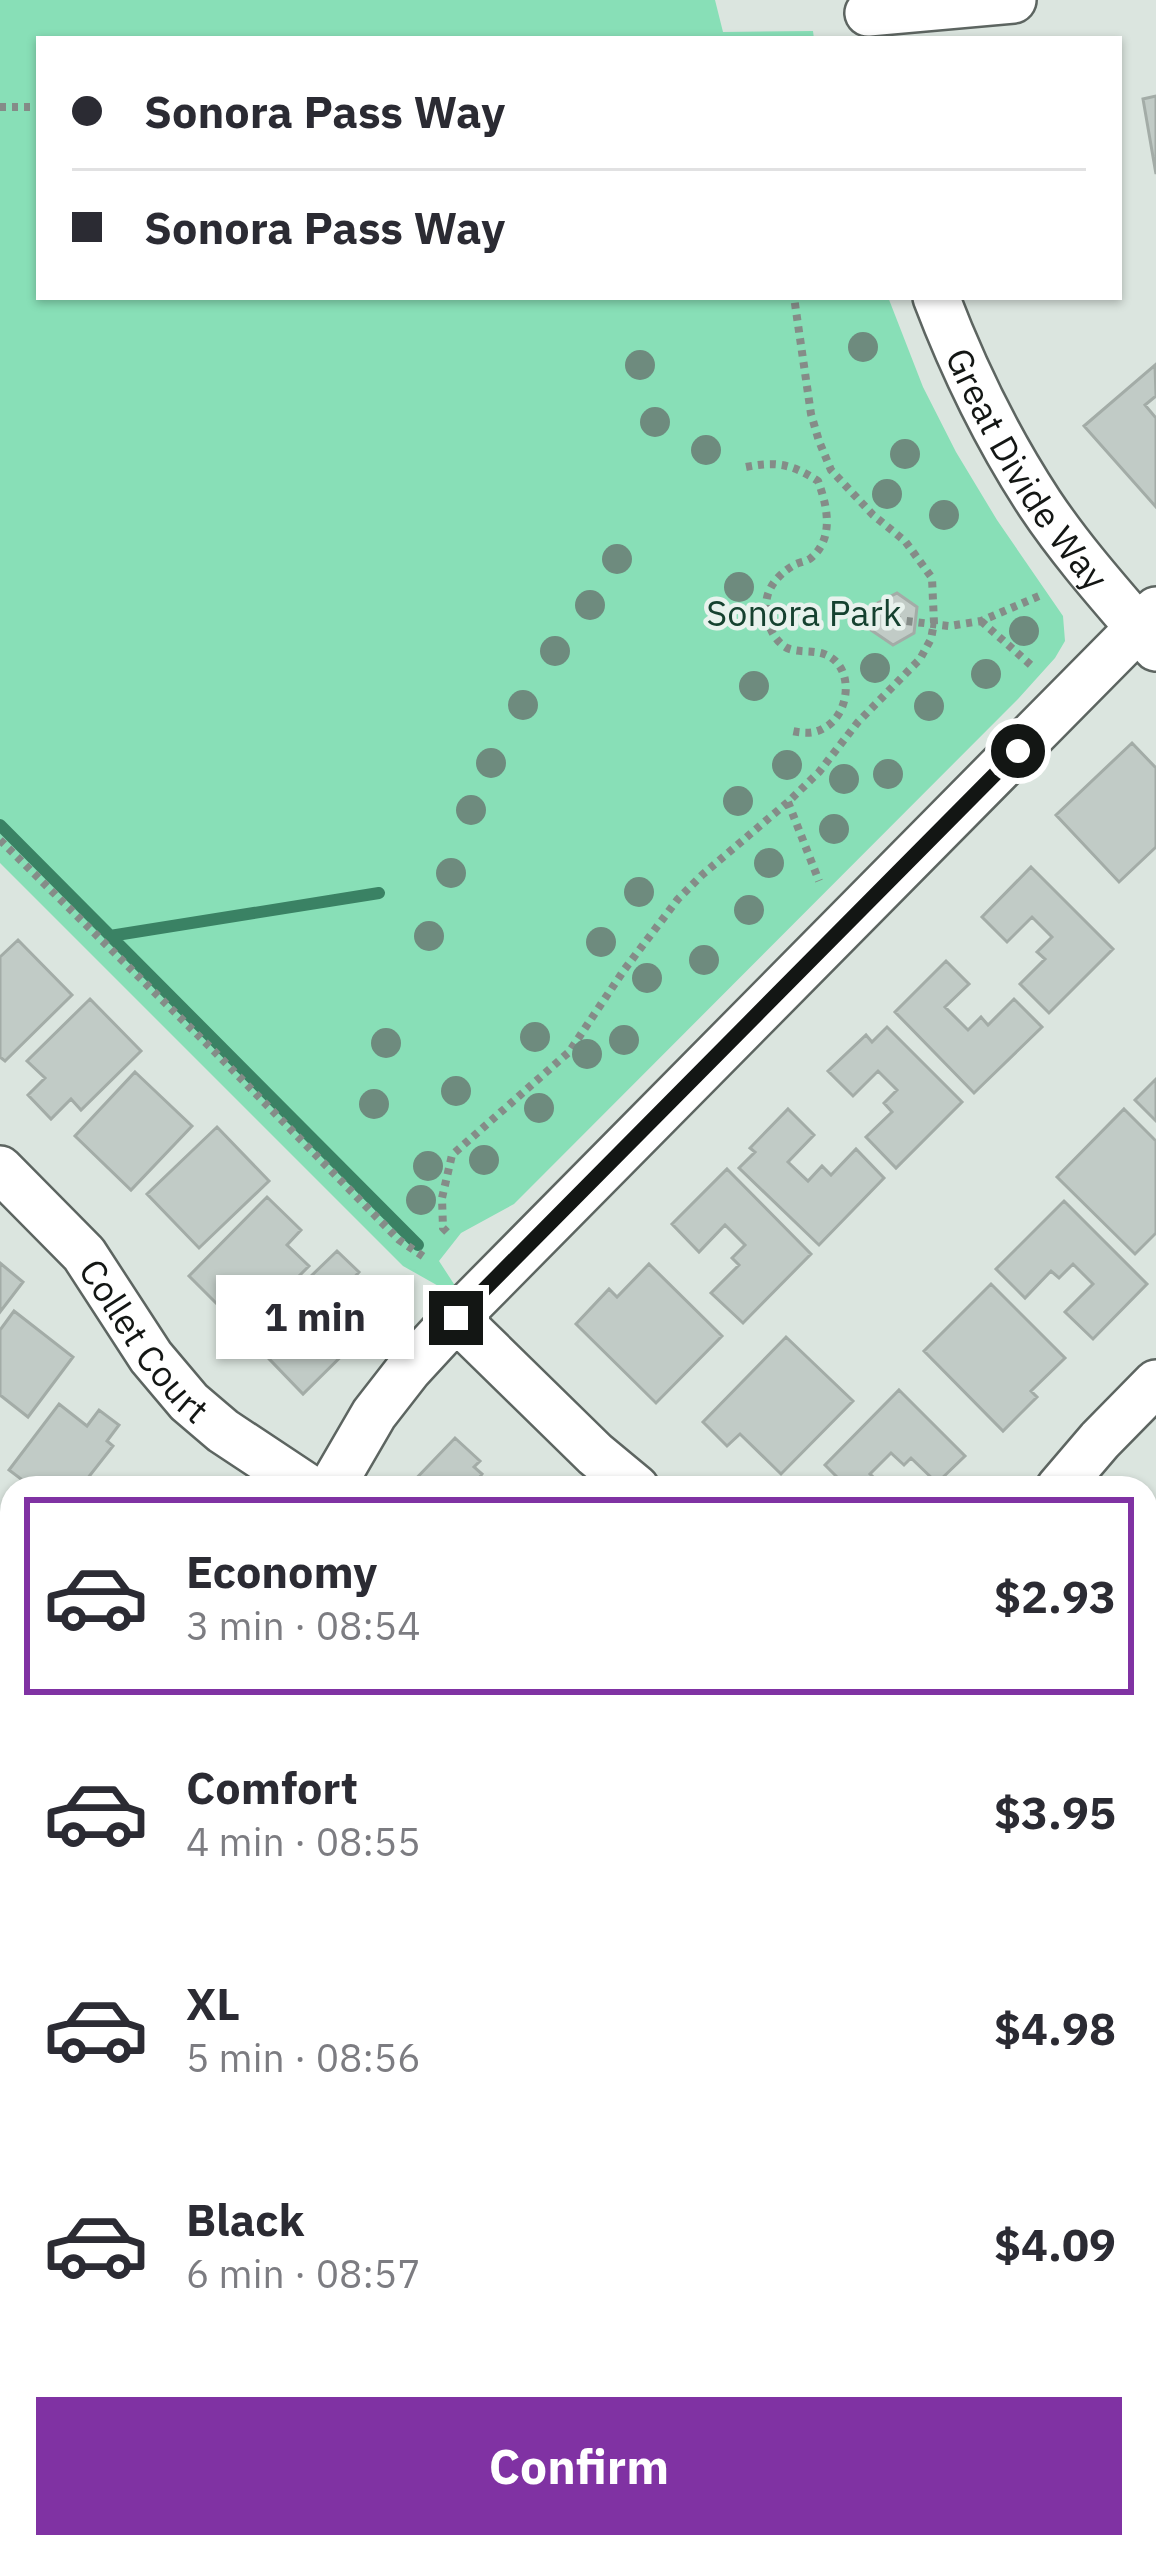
<!DOCTYPE html>
<meta charset="utf-8">
<style>
:root{--surface:#fff;--page:#f2f2f3;--text:#2b2b33;--muted:#7c7c81;--line:#e1e1e2;--accent:#8032a3}
body{margin:0;font-family:"IBM Plex Sans",sans-serif;background:var(--page);color:var(--text);height:100vh;display:flex;flex-direction:column;font-size:45px;white-space:nowrap}
*{box-sizing:border-box;margin:0}
p{font-size:39px;color:var(--muted)}
.icon{flex:none;width:66px;height:66px;fill:none;stroke:currentColor;stroke-width:2;stroke-linecap:round;stroke-linejoin:round}
.map{position:relative;flex:1;overflow:hidden}
.drawer{position:absolute;left:0px;top:1476px;width:1158px;height:1083px;display:flex;flex-direction:column;background:var(--surface);border-radius:36px 36px 0 0;box-shadow:0 3px 9px #0004}
.drawer>*{flex:none}
.banner{position:absolute;left:36px;top:36px;width:1086px;height:264px;border-radius:0px;box-shadow:0 3px 9px #0004;display:grid;align-content:center;height:264px;padding:0 36px;background:var(--surface)}
.end{position:absolute;width:54px;height:54px;margin:-27px;border:15px solid #131614;background:#fff;box-shadow:0 0 0 6px #fff}
.from{border-radius:50%}
.bubble{position:absolute;height:84px;border-radius:0px;background:var(--surface);box-shadow:0 3px 9px #0004;font-size:39px;font-weight:800;line-height:84px;text-align:center}
.banner b{display:flex;align-items:center;gap:42px;height:114px;font-size:45px}
.banner b+b{border-top:3px solid var(--line)}
.banner i{width:30px;height:30px;background:var(--text)}
ul{padding:21px 0 0;list-style:none}
li{display:flex;align-items:center;gap:36px;height:198px;margin:0 24px 18px;padding:0 12px;border:6px solid transparent;border-radius:0px}
li div{flex:1}
li b{display:block;font-size:45px}
li em{font-style:normal;font-weight:800}
li.selected{border-color:var(--accent)}
li>.icon{width:108px;height:108px;stroke-width:1.5}
.cta{display:flex;gap:24px;margin-top:auto;padding:24px 36px}
.cta a{flex:1;height:138px;border-radius:0px;background:var(--accent);color:#fff;font-size:48px;font-weight:800;line-height:138px;text-align:center}
.map>svg:first-child{display:block}
</style>
<div class="map">
<svg width="1156" height="2558" viewBox="0 0 1156 2558">
<rect width="100%" height="100%" fill="#dbe5df"/>
<path fill="#88dfb7" d="M0 0H715L723 32 813 31 814 39H39V297H888L923 387 956 452 997 520 1063 616 1065 641 1055 658 1018 699 514 1204 461 1233 439 1261 465 1301 403 1266 0 863Z"/>
<g fill="none" stroke-linecap="round" stroke-linejoin="round">
<path stroke="#3a8264" stroke-width="12" d="M0 825 418 1245
M110 936 379 893"/>
</g>
<path fill="#c1cbc6" stroke="#a3aca7" stroke-width="3" d="M1156 96V174L1143 99Z
M1155 365 1156 396 1145 405 1156 418V507L1084 426Z
M897 593 917 607 914 633 893 645 871 630 874 605Z
M1132 743 1156 768V847L1119 882 1056 815Z
M1031 867 1113 949 1049 1013 1020 984 1045 959 1037 952 1052 937 1032 917 1007 942 982 917Z
M18 940 72 995 5 1061 0 1057V957Z
M946 961 969 984 945 1007 968 1030 981 1017 988 1025 1014 999 1042 1027 974 1093 895 1012Z
M90 999 141 1051 81 1110 71 1099 51 1119 28 1095 45 1078 27 1061Z
M887 1027 962 1102 896 1168 866 1137 892 1112 884 1103 897 1090 878 1071 853 1096 828 1071 866 1035 872 1042Z
M135 1072 192 1126 131 1190 75 1136Z
M1156 1079V1121L1135 1100Z
M788 1109 814 1135 788 1162 808 1181 822 1166 831 1175 856 1149 884 1178 819 1245 739 1168 755 1152 750 1148Z
M1124 1109 1156 1141V1233L1135 1254 1057 1177Z
M217 1127 269 1181 199 1248 147 1194Z
M727 1169 811 1254 743 1323 711 1293 739 1265 732 1258 745 1245 725 1225 699 1252 672 1224Z
M267 1197 301 1230 287 1245 309 1266 244 1331 189 1276Z
M1064 1201 1147 1284 1093 1339 1065 1312 1093 1284 1073 1264 1059 1278 1051 1271 1025 1298 996 1269Z
M337 1251 359 1272 352 1280 385 1313 303 1394 248 1337Z
M0 1263 23 1282 0 1312Z
M649 1264 722 1336 656 1403 576 1324 609 1289 617 1297Z
M991 1284 1065 1358 1031 1391 1037 1397 1003 1431 924 1351Z
M14 1311 73 1357 28 1417 0 1395V1330Z
M786 1337 853 1401 781 1474 740 1434 727 1446 703 1422Z
M899 1390 965 1456 937 1483 911 1458 904 1465 891 1453 870 1474 885 1488H831L839 1479 825 1465Z
M59 1404 87 1426 99 1410 119 1425 107 1441 113 1446 80 1488H33L9 1470Z
M455 1438 480 1461 474 1467 482 1474 479 1478 489 1488H407Z
M1146 1556 1156 1565V1637L1146 1647Z
M12 1651V1707L0 1695V1663Z
M1156 1668V1724L1146 1714V1678Z
M0 1723 12 1735V1779L1 1791 7 1797 0 1804Z
M0 2050 2 2053 5 2050 12 2056V2105L0 2117Z
M0 2270 12 2284V2347L4 2338 0 2341Z
M1156 2292V2380L1146 2386V2299Z
M17 2547H99L108 2558H26Z
M714 2547H750L759 2558H700Z
M773 2547H869L853 2558H781Z"/>
<g fill="none" stroke-linecap="round" stroke-linejoin="round">
<defs>
<g id="street">
<path d="M868 13 1013 0"/>
<path id="s1" d="M936 297C963 368 998 440 1040 504 1074 555 1116 601 1156 648"/>
<path id="s2" d="M0 1169 84 1254 151 1357 189 1402 223 1431 309 1488"/>
<path d="M331 1488 374 1414 409 1369 456 1318"/>
<path d="M636 1488 595 1454 456 1318 1156 610"/>
<path d="M1059 1488 1100 1440 1156 1383"/>
<path d="M1146 1857 1156 1870"/>
<path d="M0 1906 12 1894"/>
<path d="M0 2470 12 2460"/>
<path d="M1146 2474 1156 2469"/>
<path d="M987 2558 1007 2547"/>
</g>
<path id="secondary" d="M1146 2028 1156 2022
M1146 2107 1156 2102
M345 2558 359 2547
M454 2558 468 2547"/>
</defs>
<use href="#street" stroke="#5d6561" stroke-width="50"/>
<use href="#secondary" stroke="#5d6561" stroke-width="68"/>
<path stroke="#858c88" stroke-width="8" stroke-dasharray="6 6" stroke-linecap="butt" d="M0 107H39
M746 467C776 461 792 464 818 481 827 505 835 538 811 558 806 562 799 562 794 565 774 577 762 594 767 618 770 630 776 642 787 648 798 653 813 650 824 654 855 665 851 714 824 728 813 735 800 733 788 730
M847 614 949 626 981 621 1039 596
M981 621 1032 666
M788 802 819 881
M0 840 213 1050 399 1240 427 1259
M447 1232 443 1228 442 1198 452 1155 569 1052 624 970 678 899 702 875 788 802 819 772 858 722 920 659 931 639 934 623 932 578 905 541 873 515 831 470 819 441 811 414 794 297"/>
<use href="#street" stroke="#fff" stroke-width="45"/>
<use href="#secondary" stroke="#fff" stroke-width="63"/>
</g>
<g fill="#6e8b7e">
<circle cx="863" cy="347" r="15"/>
<circle cx="640" cy="365" r="15"/>
<circle cx="655" cy="422" r="15"/>
<circle cx="706" cy="450" r="15"/>
<circle cx="905" cy="454" r="15"/>
<circle cx="887" cy="494" r="15"/>
<circle cx="944" cy="515" r="15"/>
<circle cx="617" cy="559" r="15"/>
<circle cx="739" cy="587" r="15"/>
<circle cx="590" cy="605" r="15"/>
<circle cx="1024" cy="631" r="15"/>
<circle cx="555" cy="651" r="15"/>
<circle cx="875" cy="668" r="15"/>
<circle cx="986" cy="674" r="15"/>
<circle cx="754" cy="686" r="15"/>
<circle cx="523" cy="705" r="15"/>
<circle cx="929" cy="706" r="15"/>
<circle cx="491" cy="763" r="15"/>
<circle cx="787" cy="765" r="15"/>
<circle cx="888" cy="774" r="15"/>
<circle cx="844" cy="779" r="15"/>
<circle cx="738" cy="801" r="15"/>
<circle cx="471" cy="810" r="15"/>
<circle cx="834" cy="829" r="15"/>
<circle cx="769" cy="863" r="15"/>
<circle cx="451" cy="873" r="15"/>
<circle cx="639" cy="892" r="15"/>
<circle cx="749" cy="910" r="15"/>
<circle cx="429" cy="936" r="15"/>
<circle cx="601" cy="942" r="15"/>
<circle cx="704" cy="960" r="15"/>
<circle cx="647" cy="978" r="15"/>
<circle cx="535" cy="1037" r="15"/>
<circle cx="624" cy="1040" r="15"/>
<circle cx="386" cy="1043" r="15"/>
<circle cx="587" cy="1054" r="15"/>
<circle cx="456" cy="1091" r="15"/>
<circle cx="374" cy="1104" r="15"/>
<circle cx="539" cy="1108" r="15"/>
<circle cx="484" cy="1160" r="15"/>
<circle cx="428" cy="1166" r="15"/>
<circle cx="421" cy="1200" r="15"/>
</g>
<g fill="none" stroke-linecap="round" stroke-linejoin="round">
<path stroke="#131614" stroke-width="15" d="M456 1318 1018 751"/>
</g>
<g text-anchor="middle" dominant-baseline="central" stroke-width="9" stroke-linejoin="round" paint-order="stroke">
<g font-size="36" fill="#131614" stroke="#e8f2ed">
<text stroke="none"><textPath href="#s1" startOffset="195">Great Divide Way</textPath></text>
<text stroke="none"><textPath href="#s2" startOffset="225">Collet Court</textPath></text>
</g>
<g font-size="36" fill="#15412f" stroke="#e8f2ed">
<text x="804" y="612">Sonora Park</text>
</g>
</g>
</svg>
<i class="end from" style="left:1018px;top:751px"></i>
<i class="end" style="left:456px;top:1318px"></i>
<div class="bubble" style="left:216px;top:1275px;width:198px">1 min</div>
<div class="banner">
<b><i class="from"></i>Sonora Pass Way</b>
<b><i></i>Sonora Pass Way</b>
</div>
<section class="drawer">
<ul>
<li class="selected"><svg class="icon" aria-label="car" viewBox="0 0 24 24"><path d="M5 17H2v-5l4-1 3-4h7l3 4 3 1v5h-3M9 17h6M6 11h13"/><circle cx="7" cy="17" r="2"/><circle cx="17" cy="17" r="2"/></svg><div><b>Economy</b><p>3 min · 08:54</p></div><em>$2.93</em></li>
<li><svg class="icon" aria-label="car" viewBox="0 0 24 24"><path d="M5 17H2v-5l4-1 3-4h7l3 4 3 1v5h-3M9 17h6M6 11h13"/><circle cx="7" cy="17" r="2"/><circle cx="17" cy="17" r="2"/></svg><div><b>Comfort</b><p>4 min · 08:55</p></div><em>$3.95</em></li>
<li><svg class="icon" aria-label="car" viewBox="0 0 24 24"><path d="M5 17H2v-5l4-1 3-4h7l3 4 3 1v5h-3M9 17h6M6 11h13"/><circle cx="7" cy="17" r="2"/><circle cx="17" cy="17" r="2"/></svg><div><b>XL</b><p>5 min · 08:56</p></div><em>$4.98</em></li>
<li><svg class="icon" aria-label="car" viewBox="0 0 24 24"><path d="M5 17H2v-5l4-1 3-4h7l3 4 3 1v5h-3M9 17h6M6 11h13"/><circle cx="7" cy="17" r="2"/><circle cx="17" cy="17" r="2"/></svg><div><b>Black</b><p>6 min · 08:57</p></div><em>$4.09</em></li>
</ul>
<div class="cta"><a>Confirm</a></div>
</section>
</div>
